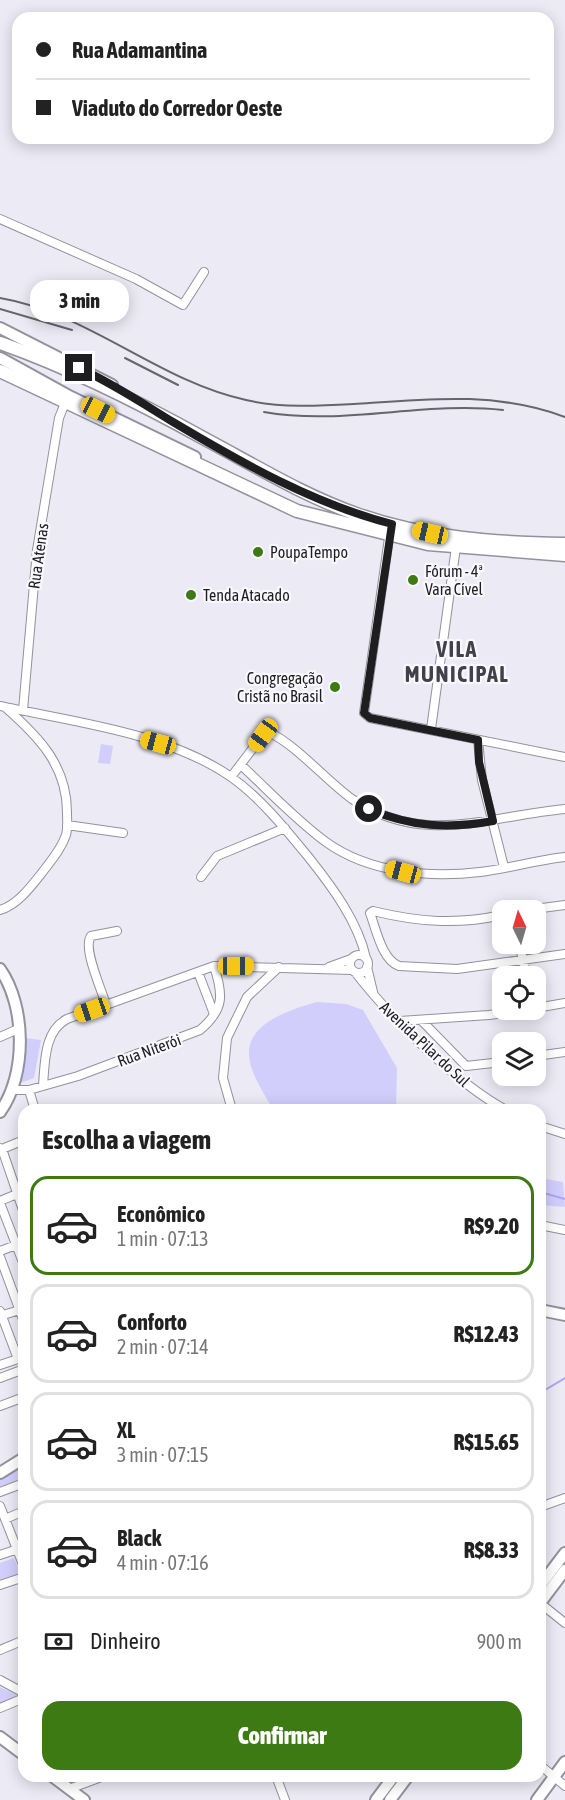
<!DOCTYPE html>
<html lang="pt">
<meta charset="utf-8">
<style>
:root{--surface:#fff;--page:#f2f2f2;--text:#222;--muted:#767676;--line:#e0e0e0;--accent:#3d7a14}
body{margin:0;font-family:"Asap Condensed",sans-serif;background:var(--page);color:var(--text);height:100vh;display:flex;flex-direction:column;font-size:22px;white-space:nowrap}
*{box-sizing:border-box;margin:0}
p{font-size:20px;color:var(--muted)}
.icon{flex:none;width:33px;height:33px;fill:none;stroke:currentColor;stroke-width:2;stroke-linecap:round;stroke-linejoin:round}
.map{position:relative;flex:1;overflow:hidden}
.panel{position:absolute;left:18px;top:1104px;width:528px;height:678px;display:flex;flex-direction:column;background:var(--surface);border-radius:18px;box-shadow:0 3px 15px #0003}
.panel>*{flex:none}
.banner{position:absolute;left:12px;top:12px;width:542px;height:132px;border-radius:18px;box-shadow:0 3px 15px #0003;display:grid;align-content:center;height:132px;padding:0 24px;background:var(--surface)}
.needle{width:39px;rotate:355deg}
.controls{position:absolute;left:492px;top:900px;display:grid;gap:12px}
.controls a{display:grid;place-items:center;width:54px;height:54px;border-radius:12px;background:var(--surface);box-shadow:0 3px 15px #0003;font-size:30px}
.end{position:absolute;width:27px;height:27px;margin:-14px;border:8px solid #1e1e21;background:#fff;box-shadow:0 0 0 3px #fff}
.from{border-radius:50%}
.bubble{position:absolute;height:42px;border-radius:18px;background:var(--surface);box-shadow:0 3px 15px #0003;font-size:20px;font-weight:800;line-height:42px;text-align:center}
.car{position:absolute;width:18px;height:36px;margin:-18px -9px;border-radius:8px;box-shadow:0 0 4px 2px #0007;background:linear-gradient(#f5c518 24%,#345 0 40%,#f5c518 0 76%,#345 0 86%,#f5c518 0)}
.banner b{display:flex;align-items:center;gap:21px;height:57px;font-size:22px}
.banner b+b{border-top:2px solid var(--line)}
.banner i{width:15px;height:15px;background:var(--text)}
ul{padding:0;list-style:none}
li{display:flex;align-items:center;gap:18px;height:99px;margin:0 12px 9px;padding:0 12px;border:3px solid var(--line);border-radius:18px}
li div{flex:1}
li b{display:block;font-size:22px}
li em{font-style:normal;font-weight:800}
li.selected{border-color:var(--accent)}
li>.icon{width:54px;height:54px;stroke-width:1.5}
h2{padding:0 24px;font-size:27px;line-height:72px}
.pay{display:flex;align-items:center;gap:15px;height:66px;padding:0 24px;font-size:22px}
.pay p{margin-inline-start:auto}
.primary-button{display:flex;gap:12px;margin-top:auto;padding:12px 24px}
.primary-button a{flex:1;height:69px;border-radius:18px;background:var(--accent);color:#fff;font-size:24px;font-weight:800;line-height:69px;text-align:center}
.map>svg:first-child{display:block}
</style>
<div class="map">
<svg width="565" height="1800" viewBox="0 0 565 1800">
<rect width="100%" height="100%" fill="#ebeaf5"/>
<path fill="#d2cefc" d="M101 744 113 746 110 764 98 763Z
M317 1002 346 1004 363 1010 397 1068 396 1110H273C265 1094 250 1074 249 1055 247 1022 293 1009 317 1002Z
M25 1038 41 1040 34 1078 20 1083Z
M540 1178 563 1182 565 1207 540 1205Z
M24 1465V1478L0 1487V1479Z
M14 1558 21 1574 0 1582V1563Z
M0 1687 19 1696 0 1703Z"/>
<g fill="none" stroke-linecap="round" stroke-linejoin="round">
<path stroke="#afa3f7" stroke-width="2" d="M540 1192 565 1199
M540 1393 565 1378"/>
<defs>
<path id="street" d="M0 219 136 279 183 305 204 272
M390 531 364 713 370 718 565 757
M0 706C74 722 168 733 231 777 261 798 287 831 310 859 333 888 358 922 366 958
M23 710 37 550 59 418 65 403
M431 729 456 547
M478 740 482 780 504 867
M241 765C269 791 296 820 326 842 369 873 429 878 480 872 508 869 536 860 565 857
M231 777 263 735 270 733C295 744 328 782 352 799 424 847 488 816 565 809
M67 825 123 833
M201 877 217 856 285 828
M0 910C17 905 30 888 41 874 50 862 61 850 66 835 68 828 67 819 67 812 67 766 39 737 6 708
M527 910 565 905
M502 915C457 925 418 922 373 911L370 913C376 929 382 960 399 966L457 969 565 954
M519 944 527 976
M350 964a9 9 0 1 1 18 0a9 9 0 1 1-18 0Z
M329 967 351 959
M367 967 373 992
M198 972 214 1014
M355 972C389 1016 457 1084 506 1110
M106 1005C102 990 82 948 91 936L117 931
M536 1008 565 1003
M421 1020 466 1066 502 1062
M400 1021 489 1015 527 1010
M0 1037 18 1029
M536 1056 565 1052
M43 1085C45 1062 44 1031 67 1019L214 966 352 970
M14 1090H29L35 1110
M29 1090 78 1076 200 1030C225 1009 223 994 214 966
M232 1110 223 1078 227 1038 247 997 279 967
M540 1126 565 1134
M0 1148 2 1149 24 1140
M2 1149 24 1213
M0 1201 24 1191
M0 1203 24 1265
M540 1225 565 1230
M0 1251 24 1242
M0 1257 24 1322
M0 1311 18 1359
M0 1316 23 1309
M0 1365 24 1357
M0 1378 24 1369
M0 1406 24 1397
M0 1492 24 1483
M0 1506 24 1567
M540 1507 565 1498
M5 1519 24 1511
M0 1555 24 1547
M0 1585 24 1577
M540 1603 565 1623
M0 1650 24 1640
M0 1680 24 1693
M0 1708 24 1698
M540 1765 565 1786
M276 1776 285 1800
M69 1789 104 1776"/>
<path id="secondary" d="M0 328 112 385
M0 358 67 395 195 457
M0 969C26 1006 27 1075 0 1112
M540 1310 565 1315
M0 1473 24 1458
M540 1586 565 1553
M540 1603 565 1570
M0 1737 24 1755
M52 1776 84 1800
M376 1800 394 1776
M390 1800 408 1776
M537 1800 565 1762"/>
<path id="primary" d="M0 343C68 367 142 404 205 439 256 466 304 496 359 515 425 538 496 543 565 544
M0 371 297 511 428 544 565 555"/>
</defs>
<use href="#street" stroke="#93929c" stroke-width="10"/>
<use href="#secondary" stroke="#93929c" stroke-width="14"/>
<use href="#primary" stroke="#93929c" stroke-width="15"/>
<use href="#street" stroke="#fff" stroke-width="8"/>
<use href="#secondary" stroke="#fff" stroke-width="10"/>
<use href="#primary" stroke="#fff" stroke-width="12"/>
<path stroke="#66656b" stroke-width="2" d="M0 298C89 313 158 381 246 400 281 408 318 406 354 404 426 399 496 391 565 417
M0 309 72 330
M125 358 178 385
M264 412C343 426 424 401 503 410"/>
</g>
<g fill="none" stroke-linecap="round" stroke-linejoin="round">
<path stroke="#1e1e21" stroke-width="8" d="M79 368C112 383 142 403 173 422 242 463 314 504 392 524L364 713 370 718 478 740 479 762 493 821C448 829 411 827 369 809"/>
</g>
<g fill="#3d7a14" stroke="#f8f8fe" stroke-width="2">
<circle cx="258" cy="552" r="6"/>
<circle cx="413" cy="580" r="6"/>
<circle cx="191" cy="595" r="6"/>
<circle cx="335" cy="687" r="6"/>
</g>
<g text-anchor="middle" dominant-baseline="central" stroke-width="4.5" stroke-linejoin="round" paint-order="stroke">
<g font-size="16" fill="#1e1e21" stroke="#f8f8fe" text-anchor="start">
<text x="270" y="552">PoupaTempo</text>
<text x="425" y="571">Fórum - 4ª<tspan x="425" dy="18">Vara Cível</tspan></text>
<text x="203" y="595">Tenda Atacado</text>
<text x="323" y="678" text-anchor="end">Congregação<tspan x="323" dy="18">Cristã no Brasil</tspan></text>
</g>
<g font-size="16" fill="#1e1e21" stroke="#f8f8fe">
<text transform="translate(38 556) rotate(-82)">Rua Atenas</text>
<text transform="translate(425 1044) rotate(43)">Avenida Pilar do Sul</text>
<text transform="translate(149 1050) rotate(-20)">Rua Niterói</text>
</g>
<g font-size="22" font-weight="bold" letter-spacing="1.5" fill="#424149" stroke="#f8f8fe">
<text x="457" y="649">VILA<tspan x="457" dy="25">MUNICIPAL</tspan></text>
</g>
</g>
</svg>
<div class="controls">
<a><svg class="needle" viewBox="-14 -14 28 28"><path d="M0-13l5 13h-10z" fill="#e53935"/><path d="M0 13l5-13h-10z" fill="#767676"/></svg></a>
<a><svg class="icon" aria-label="locate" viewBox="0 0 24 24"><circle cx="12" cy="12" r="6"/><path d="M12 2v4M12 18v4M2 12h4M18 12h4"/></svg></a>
<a><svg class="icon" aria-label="layers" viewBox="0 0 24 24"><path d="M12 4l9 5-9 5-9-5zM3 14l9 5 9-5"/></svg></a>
</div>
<i class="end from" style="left:369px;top:809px"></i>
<i class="end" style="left:79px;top:368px"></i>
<div class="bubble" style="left:30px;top:280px;width:99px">3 min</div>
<i class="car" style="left:98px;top:410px;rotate:116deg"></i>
<i class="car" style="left:430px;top:533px;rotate:283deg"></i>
<i class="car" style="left:263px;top:735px;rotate:216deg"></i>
<i class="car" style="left:158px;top:743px;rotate:285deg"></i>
<i class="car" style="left:403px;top:872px;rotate:285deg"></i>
<i class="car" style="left:236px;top:966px;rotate:90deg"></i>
<i class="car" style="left:92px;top:1010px;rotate:251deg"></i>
<div class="banner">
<b><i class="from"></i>Rua Adamantina</b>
<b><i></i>Viaduto do Corredor Oeste</b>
</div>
<section class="panel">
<h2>Escolha a viagem</h2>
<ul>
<li class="selected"><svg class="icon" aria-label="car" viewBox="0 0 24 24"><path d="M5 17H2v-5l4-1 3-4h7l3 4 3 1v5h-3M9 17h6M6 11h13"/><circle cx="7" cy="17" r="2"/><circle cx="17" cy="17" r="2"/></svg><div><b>Econômico</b><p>1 min · 07:13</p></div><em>R$9.20</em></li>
<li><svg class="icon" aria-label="car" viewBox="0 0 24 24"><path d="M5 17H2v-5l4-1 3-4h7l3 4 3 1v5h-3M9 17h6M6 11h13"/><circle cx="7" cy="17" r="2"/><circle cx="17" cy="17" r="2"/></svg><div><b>Conforto</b><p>2 min · 07:14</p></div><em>R$12.43</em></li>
<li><svg class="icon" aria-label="car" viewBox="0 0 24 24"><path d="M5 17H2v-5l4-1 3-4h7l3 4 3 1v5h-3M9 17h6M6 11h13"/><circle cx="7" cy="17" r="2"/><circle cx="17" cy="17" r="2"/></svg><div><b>XL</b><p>3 min · 07:15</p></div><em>R$15.65</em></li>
<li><svg class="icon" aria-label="car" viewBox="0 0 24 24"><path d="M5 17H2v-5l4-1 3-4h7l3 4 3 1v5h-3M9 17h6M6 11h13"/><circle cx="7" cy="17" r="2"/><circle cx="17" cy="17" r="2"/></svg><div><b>Black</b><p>4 min · 07:16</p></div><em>R$8.33</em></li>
</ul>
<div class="pay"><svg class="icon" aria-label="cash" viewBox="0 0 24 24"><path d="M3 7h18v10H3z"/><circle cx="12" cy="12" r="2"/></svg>Dinheiro<p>900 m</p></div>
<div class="primary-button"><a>Confirmar</a></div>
</section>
</div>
